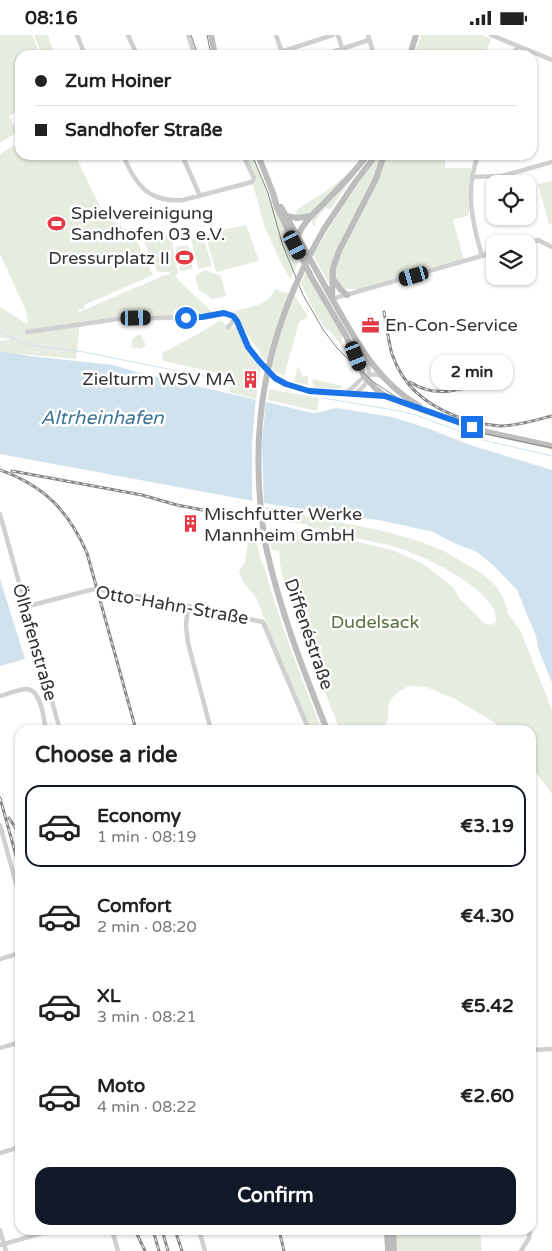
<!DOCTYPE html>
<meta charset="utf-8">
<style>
:root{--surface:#fff;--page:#f6f6f6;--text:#222;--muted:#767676;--line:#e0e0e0;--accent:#111827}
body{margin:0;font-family:"Varela Round",sans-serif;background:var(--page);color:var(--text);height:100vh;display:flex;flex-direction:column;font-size:19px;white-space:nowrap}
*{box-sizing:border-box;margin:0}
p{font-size:16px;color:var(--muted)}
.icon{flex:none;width:28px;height:28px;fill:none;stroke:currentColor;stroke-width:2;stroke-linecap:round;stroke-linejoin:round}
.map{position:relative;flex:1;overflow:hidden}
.panel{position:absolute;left:15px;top:690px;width:521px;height:510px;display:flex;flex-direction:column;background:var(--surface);border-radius:15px;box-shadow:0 1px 4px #0004}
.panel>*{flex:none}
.top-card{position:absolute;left:15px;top:15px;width:522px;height:110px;border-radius:15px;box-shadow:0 1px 4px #0004;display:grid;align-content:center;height:110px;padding:0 20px;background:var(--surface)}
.tools{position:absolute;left:486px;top:140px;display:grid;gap:10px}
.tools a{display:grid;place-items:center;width:50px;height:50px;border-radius:10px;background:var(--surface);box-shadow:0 1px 4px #0004;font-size:25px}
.end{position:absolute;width:22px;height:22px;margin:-11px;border:6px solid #1a73e8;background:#fff;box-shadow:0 0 0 2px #fff}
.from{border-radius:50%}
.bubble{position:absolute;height:35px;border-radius:15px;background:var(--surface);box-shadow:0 1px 4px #0004;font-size:16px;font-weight:800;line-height:35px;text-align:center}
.car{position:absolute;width:15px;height:30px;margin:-15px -8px;border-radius:6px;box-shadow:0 0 4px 1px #0007;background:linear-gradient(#222 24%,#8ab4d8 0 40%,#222 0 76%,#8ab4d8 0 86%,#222 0)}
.top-card b{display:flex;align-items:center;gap:18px;height:48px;font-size:19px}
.top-card b+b{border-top:1px solid var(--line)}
.top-card i{width:12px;height:12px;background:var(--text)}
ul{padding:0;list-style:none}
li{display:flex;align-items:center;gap:15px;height:82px;margin:0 10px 8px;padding:0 10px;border:2px solid transparent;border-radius:15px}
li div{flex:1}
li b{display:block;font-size:19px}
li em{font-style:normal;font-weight:800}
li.on{border-color:var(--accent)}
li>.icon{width:45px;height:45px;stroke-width:1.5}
h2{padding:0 20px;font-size:22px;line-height:60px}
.button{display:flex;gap:10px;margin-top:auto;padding:10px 20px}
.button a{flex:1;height:58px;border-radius:15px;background:var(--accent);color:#fff;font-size:20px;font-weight:800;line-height:58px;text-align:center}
.status{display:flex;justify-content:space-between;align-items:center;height:35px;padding:0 25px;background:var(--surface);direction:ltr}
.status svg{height:14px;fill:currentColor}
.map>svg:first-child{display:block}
</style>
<div class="status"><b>08:16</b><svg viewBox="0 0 49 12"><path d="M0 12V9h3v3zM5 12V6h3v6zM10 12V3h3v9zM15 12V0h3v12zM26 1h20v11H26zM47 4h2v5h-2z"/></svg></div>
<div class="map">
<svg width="552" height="1216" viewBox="0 0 552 1216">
<rect width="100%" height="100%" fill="#fff"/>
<path fill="#e6ecdf" d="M0 0H32L40 20H20V75L9 81 17 97 0 108Z
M34 0H48L55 20H42Z
M421 0H482L491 4 485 20H414Z
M15 110 19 113H20V120H75L105 182 125 194 133 197 153 240 84 270 85 273 78 275 79 277 165 240 172 239 213 278 185 281 117 282 80 287 76 324 19 319 0 316V306L11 305 0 302V272L27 289 28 287 26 276 0 219V119Z
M364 120H366L349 140 315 174 307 180 297 181 295 178 298 174C322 159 347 144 364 120Z
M378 120H383L377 137 331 233 329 249 313 220 343 171Z
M387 120H446L445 133H471L469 156V180L453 185 464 225 360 254H343C340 250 336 246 335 241 333 226 366 169 374 152 380 142 384 131 387 120Z
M253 122 299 225 290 244 278 222 265 193 253 150C258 142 251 133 247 126Z
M356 137 331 174 325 173 316 185 314 192H313L312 184Z
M552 146V188L549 189 538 149Z
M246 190 259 226 216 237 205 199Z
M140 198 150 200H171L178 237 176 242 169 237H161L157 236Z
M203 201 212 231 199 234 191 204Z
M188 210 193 234 180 236 175 212Z
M205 235 221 241 226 261 213 264 199 255 195 241Z
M306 237 343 301 341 305 347 316 345 315 329 295 327 296 315 277 301 249Z
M275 254 296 262 308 282 299 287 284 341 274 336 262 321 233 277C248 272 269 271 275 254Z
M221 285 229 293 237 291 261 332 256 364 229 357 231 348 228 340 163 326 162 318 198 299Z
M140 299 146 310 141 314 131 312 133 303Z
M298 331 303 342 308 341V350L294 347Z
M312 344 342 351V353L322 354 314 352Z
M269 354 319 363 317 376 268 365Z
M265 472 383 496 419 506 444 516 454 522 481 538 492 547 496 551 504 565 507 573V577L521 597 552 675V759L531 731V695H503L492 686 455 664 426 652 409 651 398 657 389 666 388 676V685L384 691V695H340L299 593 281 536 279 516 272 515 269 502 278 498 304 496 335 501 395 516 423 529 454 553 459 563 484 588 492 590 496 587C500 555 421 520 396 512 387 509 378 508 369 506 349 502 329 497 309 493L307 489 268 486Z
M256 504 261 527 264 531C279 587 301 641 322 695H311L272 605 258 566C252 555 241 549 239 536L245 527 248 508 250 506Z
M396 1195H480L482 1216H396Z"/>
<path fill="#cfe2ee" d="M0 316 30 321 113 330 140 338 313 378C322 378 328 374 337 373L392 382 427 393 470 410 552 435V648L538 613 536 601 517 555 495 532 477 517 454 508 433 497 384 486 275 470 0 419Z
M0 544 25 624 0 631Z"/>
<path fill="#fff" d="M256 362 266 365 262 408 264 470 253 468 252 458V408Z"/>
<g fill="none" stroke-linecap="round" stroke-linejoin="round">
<path stroke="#cfe2ee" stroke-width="1" d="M0 296 21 307 36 311 84 317 232 347
M323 363 400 376 413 379 483 405 552 421"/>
<path stroke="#d0d0d0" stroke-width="4.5" d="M77 0 85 20
M128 0 137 20
M188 0 195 20
M276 0 283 20
M338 0 344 20
M368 0 374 20
M491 0 552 25
M271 20 333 0
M323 20 369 5
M514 20 517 11
M19 106 20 105
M123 120C135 149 148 168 183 165L252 147 254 143 253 141 243 120
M182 120 200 161
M478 120C465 155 472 187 482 221
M472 142 502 141 552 127
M526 209 538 205 552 212
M332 264 495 217
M228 292 235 284
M27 297 118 284 202 282 224 278 233 281 237 286 249 313 259 326 275 343 286 349 309 356 326 358H347L383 360
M347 357C360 348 363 335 382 341
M356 358C370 347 370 342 368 325
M0 479 60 695
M188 571 186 591 188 608 211 695
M25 572 90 555 97 554 188 571 263 587 309 695
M0 661C8 659 19 654 27 654 41 655 44 684 46 695
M0 790 20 863
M0 924 20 918
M0 1013 20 1007
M531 1015 552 1014
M0 1118 20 1112
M0 1195 6 1216
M112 1195 118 1216
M199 1195 205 1216
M0 1210 53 1195
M521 1216 529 1203 530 1195"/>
<path stroke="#bdbdbd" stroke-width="6" d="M211 0 215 20
M410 20 416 0
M258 120 273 158 277 172 295 210 313 245 346 301 364 341 375 353 385 361 417 373 487 397 552 411
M281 172C299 204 317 237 335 269 358 309 378 347 419 371
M286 181 297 183 311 181
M324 194 356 146 376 120
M297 204C302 187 316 177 328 164 342 150 356 136 367 120
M333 244 341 255 347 260
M332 263 333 233 339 216 376 144 384 120
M266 512C280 576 303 634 327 695
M387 1195 388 1216
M393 1195 394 1216"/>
<path stroke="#888" stroke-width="1" d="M191 0 198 20
M207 0 211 20
M252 120 268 158 282 208 303 260 324 296 337 313 357 333 375 348 396 362 429 378 486 399 552 413"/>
<defs>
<path id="rail" d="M384 277C387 291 388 306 392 319 403 351 424 368 455 381 469 386 484 390 500 391 518 391 535 385 552 381
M410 347C439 366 467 352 497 344
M0 435C44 451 68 475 87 518L136 695
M12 436 142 460 177 470 244 483
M0 763 20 835
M9 783 20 800
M135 1195 145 1216
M153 1195 159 1216
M162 1195 168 1216
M175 1195 182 1216
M279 1195 284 1216"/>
</defs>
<use href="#rail" stroke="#888" stroke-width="3"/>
<use href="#rail" stroke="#fff" stroke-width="1" stroke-dasharray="4" stroke-linecap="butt"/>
<path stroke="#bdbdbd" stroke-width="6" d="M266 512C246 396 265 296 324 194"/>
</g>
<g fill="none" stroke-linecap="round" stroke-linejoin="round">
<path stroke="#1a73e8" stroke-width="6" d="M186 283 202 282 224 278 233 281 237 286 248 312 259 326 275 343 286 349 309 356 385 361 472 392"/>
</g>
<defs>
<symbol id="stadium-bare" viewBox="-9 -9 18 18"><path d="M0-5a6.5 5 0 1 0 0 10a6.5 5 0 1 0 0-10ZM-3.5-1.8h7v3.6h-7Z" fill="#e63946" stroke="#fff" stroke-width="2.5" paint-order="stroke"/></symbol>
<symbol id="office-bare" viewBox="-9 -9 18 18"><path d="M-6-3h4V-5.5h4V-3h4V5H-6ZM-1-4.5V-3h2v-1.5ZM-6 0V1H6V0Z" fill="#e63946" stroke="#fff" stroke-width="2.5" paint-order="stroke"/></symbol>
<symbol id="building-bare" viewBox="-9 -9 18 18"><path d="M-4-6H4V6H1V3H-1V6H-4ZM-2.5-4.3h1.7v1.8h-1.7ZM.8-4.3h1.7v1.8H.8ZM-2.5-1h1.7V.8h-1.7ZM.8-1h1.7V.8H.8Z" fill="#e63946" stroke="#fff" stroke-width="2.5" paint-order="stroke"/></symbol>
</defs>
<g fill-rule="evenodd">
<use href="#stadium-bare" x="44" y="176" width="25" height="25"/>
<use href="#stadium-bare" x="172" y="210" width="25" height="25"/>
<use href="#office-bare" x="358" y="278" width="25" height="25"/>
<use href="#building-bare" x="238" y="332" width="25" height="25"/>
<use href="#building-bare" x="178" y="476" width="25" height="25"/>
</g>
<g text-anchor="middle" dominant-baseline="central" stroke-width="5" stroke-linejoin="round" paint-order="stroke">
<g font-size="18" fill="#333" stroke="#fff" text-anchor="start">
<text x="71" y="178">Spielvereinigung<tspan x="71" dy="21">Sandhofen 03 e.V.</tspan></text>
<text x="170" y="223" text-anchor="end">Dressurplatz II</text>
<text x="385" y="290">En-Con-Service</text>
<text x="236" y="344" text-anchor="end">Zielturm WSV MA</text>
<text x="204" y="479">Mischfutter Werke<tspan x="204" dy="21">Mannheim GmbH</tspan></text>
</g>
<g font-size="18" fill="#333" stroke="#fff">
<text transform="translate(172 570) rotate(10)">Otto-Hahn-Straße</text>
<text transform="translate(309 599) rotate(71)">Diffenéstraße</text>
<text transform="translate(35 607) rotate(74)">Ölhafenstraße</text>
</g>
<g font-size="18" fill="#56703f" stroke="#fff">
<text x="375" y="587">Dudelsack</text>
</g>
<g font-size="19" font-style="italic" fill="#3f7597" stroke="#fff">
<text x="102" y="383">Altrheinhafen</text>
</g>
</g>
</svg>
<div class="tools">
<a><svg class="icon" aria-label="locate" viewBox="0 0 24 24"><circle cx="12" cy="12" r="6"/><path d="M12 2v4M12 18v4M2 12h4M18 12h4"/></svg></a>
<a><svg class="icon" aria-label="layers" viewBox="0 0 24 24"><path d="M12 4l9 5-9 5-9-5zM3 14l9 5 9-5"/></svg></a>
</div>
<i class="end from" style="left:186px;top:283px"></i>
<i class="end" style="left:472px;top:392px"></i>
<div class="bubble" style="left:431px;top:320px;width:82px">2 min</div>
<i class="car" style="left:295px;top:210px;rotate:153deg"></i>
<i class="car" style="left:414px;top:241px;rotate:254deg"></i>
<i class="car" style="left:136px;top:283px;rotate:89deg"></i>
<i class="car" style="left:356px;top:321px;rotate:158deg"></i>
<div class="top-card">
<b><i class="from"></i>Zum Hoiner</b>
<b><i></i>Sandhofer Straße</b>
</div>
<section class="panel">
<h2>Choose a ride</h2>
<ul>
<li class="on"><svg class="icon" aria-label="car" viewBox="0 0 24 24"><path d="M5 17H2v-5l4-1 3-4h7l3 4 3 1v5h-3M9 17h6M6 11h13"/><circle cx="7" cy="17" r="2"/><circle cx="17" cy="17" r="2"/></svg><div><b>Economy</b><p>1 min · 08:19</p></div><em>€3.19</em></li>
<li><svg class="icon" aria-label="car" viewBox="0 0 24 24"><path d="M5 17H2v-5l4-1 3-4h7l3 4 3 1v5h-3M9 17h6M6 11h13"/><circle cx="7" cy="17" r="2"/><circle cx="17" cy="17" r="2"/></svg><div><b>Comfort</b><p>2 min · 08:20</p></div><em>€4.30</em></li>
<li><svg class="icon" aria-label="car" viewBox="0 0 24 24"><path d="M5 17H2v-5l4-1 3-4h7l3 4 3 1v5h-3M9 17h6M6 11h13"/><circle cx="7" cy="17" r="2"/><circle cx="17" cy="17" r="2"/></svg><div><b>XL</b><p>3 min · 08:21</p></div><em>€5.42</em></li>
<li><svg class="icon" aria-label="car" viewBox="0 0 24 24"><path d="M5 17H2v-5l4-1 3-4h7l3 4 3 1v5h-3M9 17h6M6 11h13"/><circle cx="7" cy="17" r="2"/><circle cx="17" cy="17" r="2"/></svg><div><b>Moto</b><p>4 min · 08:22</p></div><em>€2.60</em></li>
</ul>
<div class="button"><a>Confirm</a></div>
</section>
</div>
